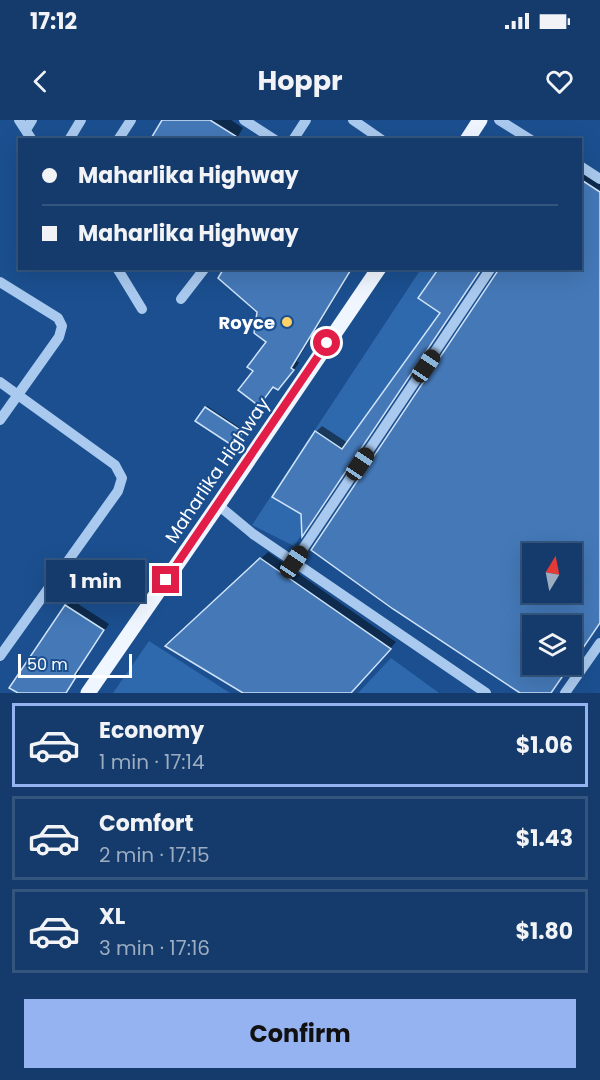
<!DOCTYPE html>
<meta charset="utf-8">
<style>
:root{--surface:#143b6b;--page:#1d4271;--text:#f1f3f6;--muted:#9dadc1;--line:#33557e;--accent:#95b2f1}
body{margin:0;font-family:Poppins,sans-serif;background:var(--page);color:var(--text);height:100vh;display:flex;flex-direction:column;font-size:22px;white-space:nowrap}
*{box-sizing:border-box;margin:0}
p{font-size:20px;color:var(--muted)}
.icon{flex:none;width:33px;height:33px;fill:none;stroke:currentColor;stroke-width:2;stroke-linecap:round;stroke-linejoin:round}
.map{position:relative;height:573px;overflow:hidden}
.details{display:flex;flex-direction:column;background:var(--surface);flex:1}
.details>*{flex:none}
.banner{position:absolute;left:18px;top:18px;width:564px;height:132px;border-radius:0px;box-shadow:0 6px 24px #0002,0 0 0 2px var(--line);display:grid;align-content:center;height:132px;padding:0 24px;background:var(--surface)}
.needle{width:39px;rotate:10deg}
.controls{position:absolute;left:522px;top:423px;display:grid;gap:12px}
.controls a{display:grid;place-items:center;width:60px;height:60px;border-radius:0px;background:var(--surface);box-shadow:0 6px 24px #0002,0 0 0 2px var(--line);font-size:30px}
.scale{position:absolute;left:18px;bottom:15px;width:114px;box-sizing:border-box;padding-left:6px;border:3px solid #fff;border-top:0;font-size:16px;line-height:21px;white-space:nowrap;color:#fff;-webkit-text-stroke:4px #1b4f8f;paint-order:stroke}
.end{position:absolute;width:27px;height:27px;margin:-14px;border:8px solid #e11d48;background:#fff;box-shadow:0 0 0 3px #fff}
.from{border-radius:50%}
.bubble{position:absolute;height:42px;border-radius:0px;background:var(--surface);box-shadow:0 6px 24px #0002,0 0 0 2px var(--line);font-size:20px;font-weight:700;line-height:42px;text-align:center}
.car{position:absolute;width:18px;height:36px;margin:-18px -9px;border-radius:8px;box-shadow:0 0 4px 2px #0007;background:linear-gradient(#222 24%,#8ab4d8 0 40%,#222 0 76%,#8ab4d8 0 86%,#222 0)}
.banner b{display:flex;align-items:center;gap:21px;height:57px;font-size:22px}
.banner b+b{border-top:2px solid var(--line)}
.banner i{width:15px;height:15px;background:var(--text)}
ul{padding:10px 0 0;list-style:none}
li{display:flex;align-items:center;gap:18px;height:84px;margin:0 12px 9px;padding:0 12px;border:3px solid var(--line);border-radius:0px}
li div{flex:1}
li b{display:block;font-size:22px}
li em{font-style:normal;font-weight:700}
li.on{border-color:var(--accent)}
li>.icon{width:54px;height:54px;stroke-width:1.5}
.button{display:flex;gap:12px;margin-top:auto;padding:12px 24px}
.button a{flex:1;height:69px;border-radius:0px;background:var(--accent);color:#111;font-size:24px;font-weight:700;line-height:69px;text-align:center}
.status{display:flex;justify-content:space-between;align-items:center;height:42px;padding:0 30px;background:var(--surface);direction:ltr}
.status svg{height:16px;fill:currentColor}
header{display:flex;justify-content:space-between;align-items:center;height:78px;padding:0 24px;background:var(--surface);font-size:27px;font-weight:700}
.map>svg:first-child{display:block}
</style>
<div class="status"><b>17:12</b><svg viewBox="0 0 49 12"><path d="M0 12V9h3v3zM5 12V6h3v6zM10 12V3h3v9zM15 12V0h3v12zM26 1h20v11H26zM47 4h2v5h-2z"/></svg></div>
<header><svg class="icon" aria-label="back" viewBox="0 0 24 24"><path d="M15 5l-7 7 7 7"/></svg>Hoppr<svg class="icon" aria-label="heart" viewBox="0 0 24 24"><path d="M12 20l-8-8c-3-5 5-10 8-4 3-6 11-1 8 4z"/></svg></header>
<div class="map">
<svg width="600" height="573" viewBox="0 0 600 573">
<rect width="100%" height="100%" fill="#1b4f8f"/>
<path fill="#2e69ad" d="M421 149H481L294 426 252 405Z
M149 521 230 573H113Z
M391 538 439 573H358Z"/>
<path fill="#0007" fill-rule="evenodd" d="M164 0H231L243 8 237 18Z
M580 49 600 62V504L572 544V506H532V544H571L551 573H523L500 148H580ZM532 434H572V472H532Z
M226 148H353L297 241 299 243 285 262 278 268 274 265 259 284 255 251 268 221 259 191Z
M441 148H482L308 409 303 413 316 312 322 306 348 323 443 192Z
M207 286 243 310 234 323 206 288Z
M268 432 396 522 349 573H246L174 519Z
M72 480 109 504 78 550 80 551 66 573H20L12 567 66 486Z"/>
<path fill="#4478b7" stroke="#cfe3fa" stroke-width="1.5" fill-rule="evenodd" d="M162 0H210L242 20H150Z
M580 59 600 72V503L572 544V506H532V544H571L551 573H520L393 489 311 430 497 152 498 148H580ZM532 434H572V472H532Z
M224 148H352L291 248 294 250 278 270 273 267 259 286 238 270 253 251 247 247 266 222 254 213 257 192 218 158Z
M439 148H482L302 417 301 394 272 377 315 311 342 329 440 193 418 178Z
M205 287 243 312 233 326 195 301Z
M260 438 391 529 351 573H243L165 526Z
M65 485 104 510 74 556 76 557 66 573H18L9 568Z"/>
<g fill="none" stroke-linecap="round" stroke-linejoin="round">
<path stroke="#a9c9ee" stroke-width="10" d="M19 0 32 20
M244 0 275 20
M353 0 382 20
M499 0 531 20
M26 10 32 0
M69 20 81 0
M118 20 131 0
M293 20 306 0
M580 46 600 59
M117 148 142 189
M0 162 58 198 62 206 59 217 0 300
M181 179 205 148
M0 262 115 345 122 358 118 371 0 536
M218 385 253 414 486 573
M294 442 491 148
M565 573 600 523"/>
<path stroke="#f0f6ff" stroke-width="15" d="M467 20 480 0
M88 573 218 385 379 148"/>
</g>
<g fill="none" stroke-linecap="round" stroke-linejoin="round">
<path stroke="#e11d48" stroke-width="8" d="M166 460 327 223"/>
</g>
<circle fill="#ffd166" stroke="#1b4f8f" stroke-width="2" cx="287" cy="202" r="6"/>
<g text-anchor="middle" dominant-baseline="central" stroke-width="4.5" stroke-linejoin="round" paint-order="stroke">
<g font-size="18" font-weight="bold" fill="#fff" stroke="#1b4f8f" text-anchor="end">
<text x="275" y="202">Royce</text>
</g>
<g font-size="18" fill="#fff" stroke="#1b4f8f">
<text transform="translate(217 350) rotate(-56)">Maharlika Highway</text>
</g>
</g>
</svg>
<div class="controls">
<a><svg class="needle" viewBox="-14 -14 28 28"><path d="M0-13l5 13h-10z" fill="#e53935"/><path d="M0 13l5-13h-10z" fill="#9dadc1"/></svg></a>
<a><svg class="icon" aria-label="layers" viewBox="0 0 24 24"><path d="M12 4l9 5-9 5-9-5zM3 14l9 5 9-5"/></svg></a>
</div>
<div class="scale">50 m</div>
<i class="end from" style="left:327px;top:223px"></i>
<i class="end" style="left:166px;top:460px"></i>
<div class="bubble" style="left:46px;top:440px;width:99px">1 min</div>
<i class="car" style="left:426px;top:246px;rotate:34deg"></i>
<i class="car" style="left:360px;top:344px;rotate:34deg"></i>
<i class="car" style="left:294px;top:442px;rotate:34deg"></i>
<div class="banner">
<b><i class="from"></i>Maharlika Highway</b>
<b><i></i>Maharlika Highway</b>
</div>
</div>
<section class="details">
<ul>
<li class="on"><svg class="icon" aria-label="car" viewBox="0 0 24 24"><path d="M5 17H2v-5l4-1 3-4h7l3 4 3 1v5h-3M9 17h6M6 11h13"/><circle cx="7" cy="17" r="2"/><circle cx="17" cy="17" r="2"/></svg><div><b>Economy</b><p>1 min · 17:14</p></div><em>$1.06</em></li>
<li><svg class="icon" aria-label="car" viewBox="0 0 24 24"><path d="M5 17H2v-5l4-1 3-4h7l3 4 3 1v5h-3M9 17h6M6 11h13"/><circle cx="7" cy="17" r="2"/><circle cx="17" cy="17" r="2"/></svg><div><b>Comfort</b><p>2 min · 17:15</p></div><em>$1.43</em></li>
<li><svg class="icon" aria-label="car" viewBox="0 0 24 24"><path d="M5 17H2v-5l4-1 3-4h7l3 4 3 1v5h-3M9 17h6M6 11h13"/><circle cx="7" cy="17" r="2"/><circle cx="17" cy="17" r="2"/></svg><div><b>XL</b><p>3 min · 17:16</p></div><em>$1.80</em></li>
</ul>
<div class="button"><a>Confirm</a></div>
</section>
